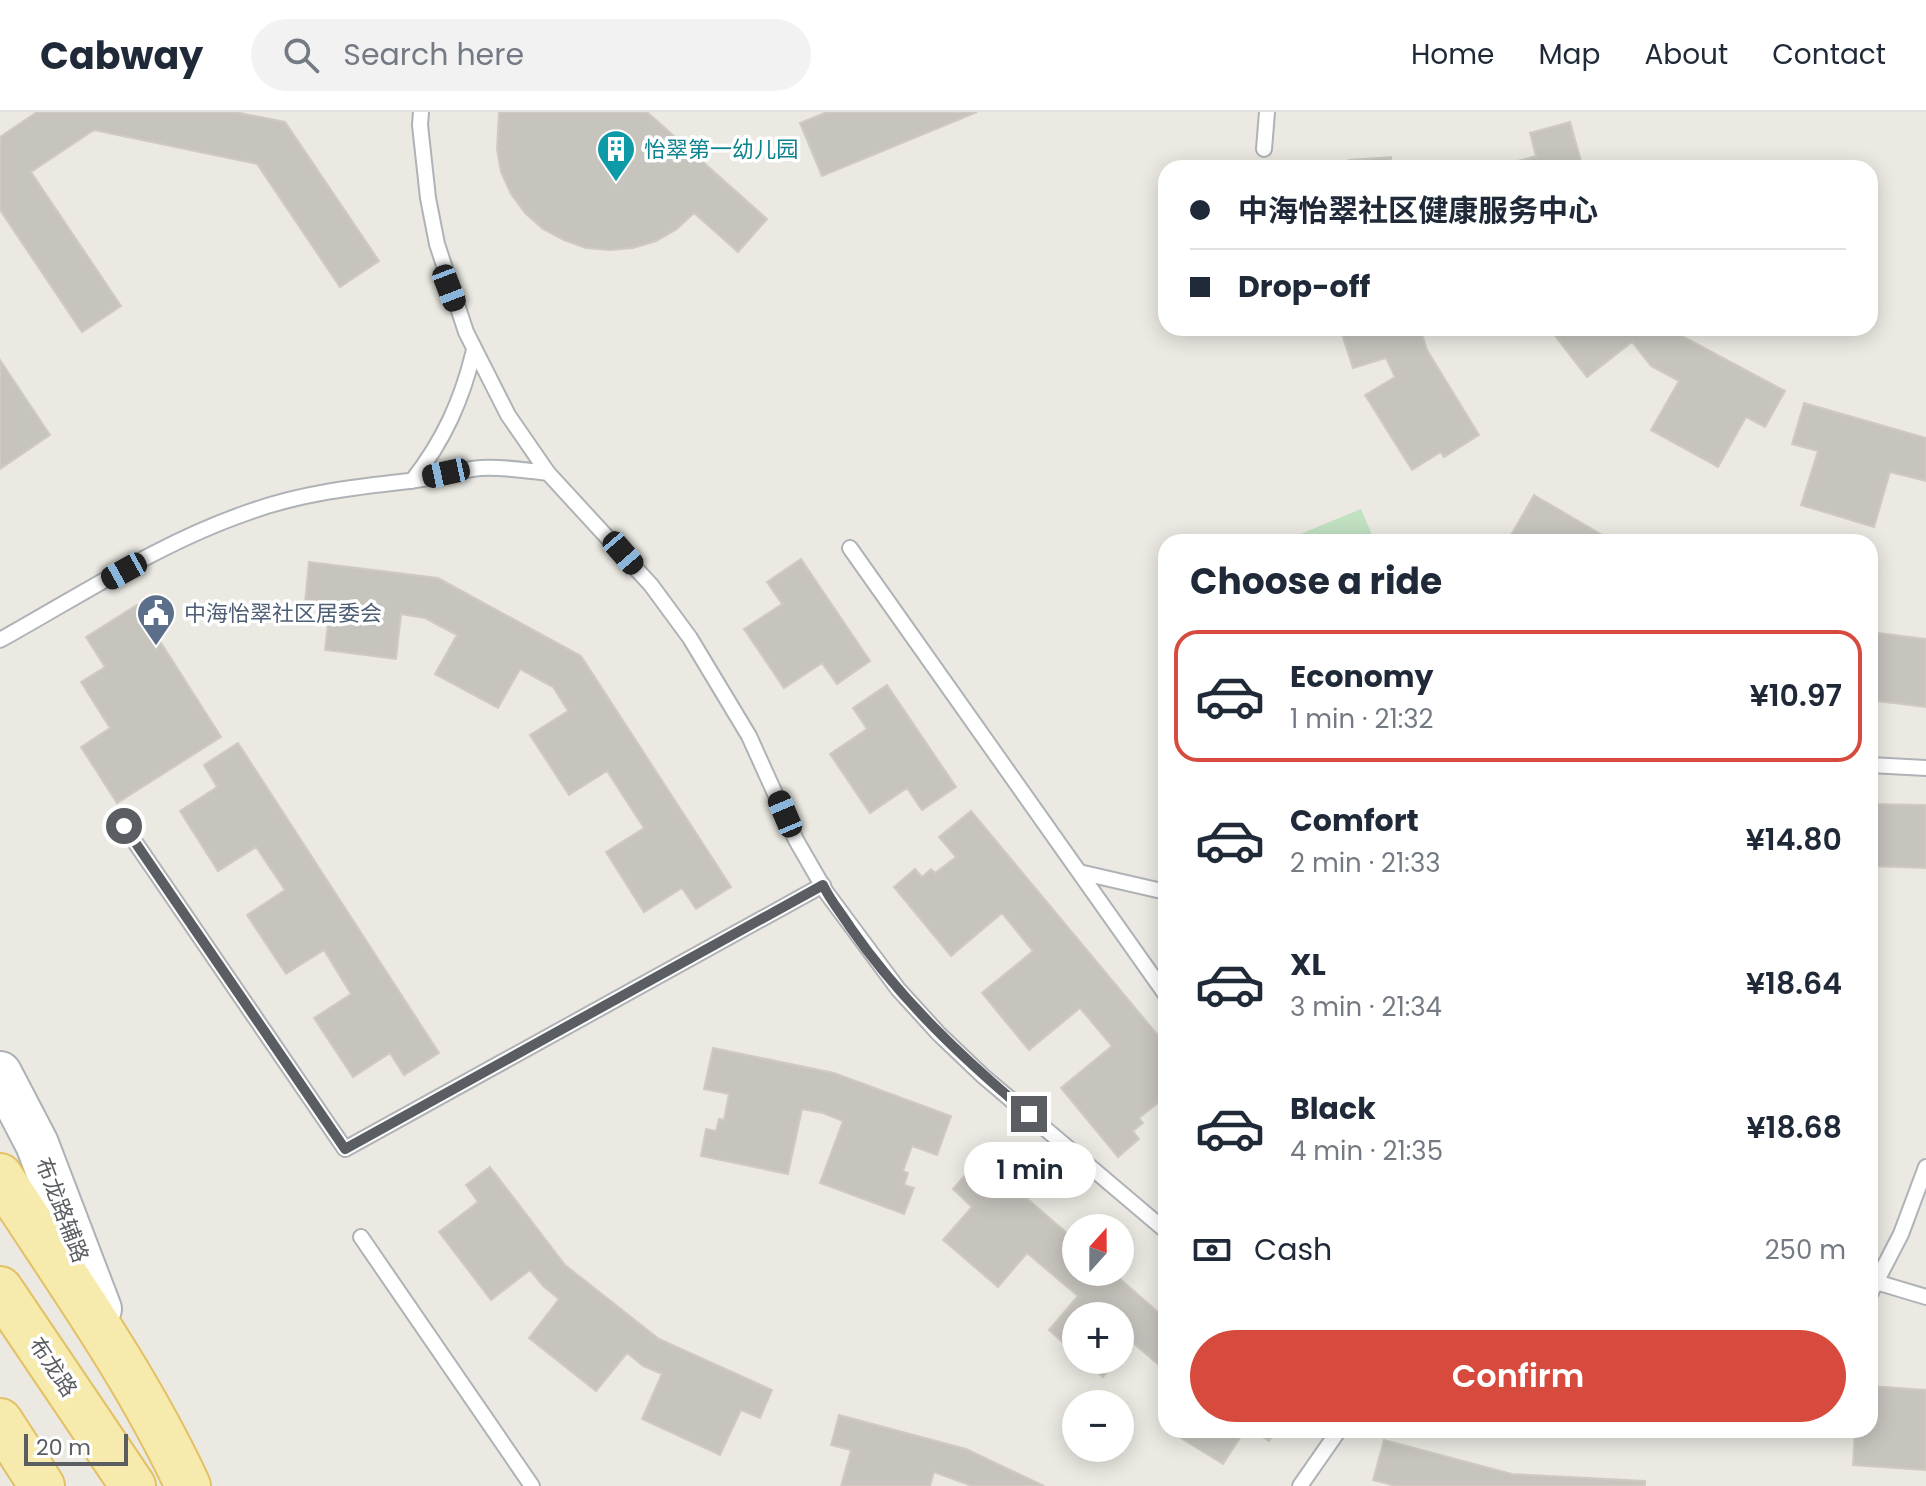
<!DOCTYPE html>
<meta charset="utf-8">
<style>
:root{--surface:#fff;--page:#f2f2f3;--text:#1f2937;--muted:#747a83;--line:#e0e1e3;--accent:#d64b3d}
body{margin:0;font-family:Poppins,"Noto Sans SC",sans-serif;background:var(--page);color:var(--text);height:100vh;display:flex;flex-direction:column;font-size:30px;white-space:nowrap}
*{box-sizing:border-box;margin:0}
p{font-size:26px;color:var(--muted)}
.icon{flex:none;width:44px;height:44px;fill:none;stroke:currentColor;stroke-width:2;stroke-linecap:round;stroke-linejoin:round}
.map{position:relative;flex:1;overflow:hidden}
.side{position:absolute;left:1158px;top:422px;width:720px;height:904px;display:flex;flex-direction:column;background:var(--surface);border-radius:24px;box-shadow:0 4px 20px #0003}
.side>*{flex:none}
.banner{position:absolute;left:1158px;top:48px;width:720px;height:176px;border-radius:24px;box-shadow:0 4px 20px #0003;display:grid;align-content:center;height:176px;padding:0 32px;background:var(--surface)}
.needle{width:52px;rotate:21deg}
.controls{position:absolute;left:1062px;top:1102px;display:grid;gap:16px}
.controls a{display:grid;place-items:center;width:72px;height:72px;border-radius:50%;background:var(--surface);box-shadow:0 4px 20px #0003;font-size:40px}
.scale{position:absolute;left:24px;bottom:20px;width:104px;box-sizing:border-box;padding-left:8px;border:4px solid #5a5d61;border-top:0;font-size:22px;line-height:28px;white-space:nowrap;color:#5a5d61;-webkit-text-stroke:6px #fff;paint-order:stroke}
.end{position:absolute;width:36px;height:36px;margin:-18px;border:10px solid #5a5d61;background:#fff;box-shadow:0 0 0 4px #fff}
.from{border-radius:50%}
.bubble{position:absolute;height:56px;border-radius:28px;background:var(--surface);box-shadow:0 4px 20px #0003;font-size:26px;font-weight:600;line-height:56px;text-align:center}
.car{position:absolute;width:24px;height:48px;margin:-24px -12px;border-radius:10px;box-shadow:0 0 6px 2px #0007;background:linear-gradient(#222 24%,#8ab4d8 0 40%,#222 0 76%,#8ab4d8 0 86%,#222 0)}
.banner b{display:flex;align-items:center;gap:28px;height:76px;font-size:30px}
.banner b+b{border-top:2px solid var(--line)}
.banner i{width:20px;height:20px;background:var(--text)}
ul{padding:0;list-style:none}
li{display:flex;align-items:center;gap:24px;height:132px;margin:0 16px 12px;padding:0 16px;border:4px solid transparent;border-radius:24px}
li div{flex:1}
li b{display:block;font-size:30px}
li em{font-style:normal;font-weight:600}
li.current{border-color:var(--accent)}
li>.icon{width:72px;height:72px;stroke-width:1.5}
h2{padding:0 32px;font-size:36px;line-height:96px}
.pay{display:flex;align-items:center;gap:20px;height:88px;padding:0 32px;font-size:30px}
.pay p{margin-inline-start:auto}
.primary-button{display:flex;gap:16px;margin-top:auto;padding:16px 32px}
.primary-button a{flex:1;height:92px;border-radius:48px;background:var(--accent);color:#fff;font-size:32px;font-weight:600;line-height:92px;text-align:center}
header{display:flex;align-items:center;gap:48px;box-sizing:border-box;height:112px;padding:0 40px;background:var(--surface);border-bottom:2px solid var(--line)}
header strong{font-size:38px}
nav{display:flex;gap:44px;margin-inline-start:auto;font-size:28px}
.search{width:560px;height:72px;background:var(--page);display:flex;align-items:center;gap:20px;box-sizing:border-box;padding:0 28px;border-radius:44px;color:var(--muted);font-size:30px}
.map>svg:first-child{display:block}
</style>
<header>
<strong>Cabway</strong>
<div class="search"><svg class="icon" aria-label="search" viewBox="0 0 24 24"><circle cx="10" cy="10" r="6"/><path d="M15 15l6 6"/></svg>Search here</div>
<nav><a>Home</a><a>Map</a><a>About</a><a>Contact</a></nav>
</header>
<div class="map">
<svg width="1926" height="1374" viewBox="0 0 1926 1374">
<rect width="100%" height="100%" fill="#ebe9e2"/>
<path fill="#c1e1c1" d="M1361 397 1375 430H1281Z"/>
<path fill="#c7c4be" stroke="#cfcbc1" stroke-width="2" d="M37 0H235L285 10 379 149 340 175 257 52 94 18 31 60 121 194 82 220 0 98V25Z
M499 0H647L767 107 738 140 694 101 677 117 656 129 633 136 610 138 586 136 564 128 543 117 525 101 511 82 501 60 497 37Z
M827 0H977L822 64 800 11Z
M1570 10 1583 56H1491L1536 44 1530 21Z
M1391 45V56H1315L1349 53V48Z
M1340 216H1420L1427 238 1479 323 1444 345 1441 340 1412 358 1365 283 1395 265 1386 246 1353 256Z
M1549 216H1674L1678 222 1785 279 1765 315 1746 305 1718 355 1651 318 1679 269 1651 254 1632 230 1587 265Z
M0 248 50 323 0 357Z
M1804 291 1926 326V369L1890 360 1874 415 1801 393 1818 339 1792 332Z
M1534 383 1614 430H1507Z
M801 447 870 549 837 572 822 551 784 576 744 517 782 492 767 470Z
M309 450 438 466 581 544 731 775 696 797 682 776 644 800 606 740 644 716 607 659 569 683 530 623 568 599 553 575 520 557 498 596 435 562 457 523 425 506 401 502 396 547 325 538 330 494 305 491Z
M137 493 221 625 117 691 81 635 110 616 81 570 105 555 86 525Z
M1870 520 1926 527V595L1870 588Z
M887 573 956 675 922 698 907 676 870 701 830 642 867 617 853 596Z
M238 631 439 941 404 963 390 941 353 965 314 906 351 882 324 838 286 862 247 803 285 778 256 735 218 759 180 699 217 675 204 653Z
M1870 692 1926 693V756L1870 754Z
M971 699 1166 933V998L1159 990 1139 1006 1143 1011 1133 1019 1139 1027 1118 1045 1061 976 1112 934 1080 896 1029 938 982 881 1033 839 1002 801 951 844 894 775 915 757 922 765 931 757 935 761 956 745 939 725Z
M713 936 834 961 951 1004 937 1043 912 1034 903 1059 908 1061 904 1073 914 1076 904 1102 820 1071 843 1009 823 1001 802 997 788 1062 701 1044 706 1017 716 1019 719 1007 724 1008 729 982 704 977Z
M980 1046 1076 1129V1160H1112L1166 1207V1259L1132 1230 1120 1245V1204H1076V1242L1049 1218 1078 1184 1027 1141 998 1175 943 1128 972 1095 953 1077Z
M490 1055 565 1153 659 1227 772 1278 760 1306 741 1298 720 1343 642 1307 662 1262 643 1254 627 1241 596 1279 529 1226 559 1187 543 1174 530 1158 491 1188 439 1120 478 1090 466 1073Z
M1083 1248H1117L1103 1265Z
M1870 1274 1926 1278V1358L1853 1353 1855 1318H1870Z
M839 1303 966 1337 1044 1374H972L934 1360 930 1374H841L851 1338 831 1333Z
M1168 1318H1245L1223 1352Z
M1252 1318H1276L1269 1329Z
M1384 1328 1512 1362 1645 1369V1374H1396L1373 1368Z"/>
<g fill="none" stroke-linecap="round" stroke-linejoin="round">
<defs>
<path id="lane" d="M421 0 420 13 428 86 437 132 466 220 508 303 548 361 651 473 690 526 749 624 796 728 826 780 898 877 939 922 983 964 1166 1119
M1264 37 1267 0
M412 369C444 328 462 288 474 238
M850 436 1166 883
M0 528C81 483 161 430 249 400 301 381 355 375 409 369 434 366 457 358 481 356 504 355 526 358 548 361
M1870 653 1926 656
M124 714 345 1037 823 773
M1079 760 1166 780
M361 1125 532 1374
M1876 1170 1926 1185
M1870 1182 1901 1122 1926 1055
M1300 1374 1339 1318"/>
<path id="secondary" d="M0 961 37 1032 100 1197"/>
<path id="primary" d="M0 1064C66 1166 137 1264 188 1374
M0 1177 133 1374
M0 1309 42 1374"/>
</defs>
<use href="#lane" stroke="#afb2b6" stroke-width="18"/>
<use href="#secondary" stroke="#aeb1b6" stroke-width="46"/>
<use href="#primary" stroke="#e2c064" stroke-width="48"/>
<use href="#lane" stroke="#fff" stroke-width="14"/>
<use href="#secondary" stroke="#fff" stroke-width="42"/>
<use href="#primary" stroke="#f6ebac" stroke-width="44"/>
</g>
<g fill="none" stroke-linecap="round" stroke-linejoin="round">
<path stroke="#5a5d61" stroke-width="10" d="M124 714 345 1037 823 773C830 788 841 801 850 815 900 887 962 946 1029 1002"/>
</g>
<defs>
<symbol id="building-pin" viewBox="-11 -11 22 30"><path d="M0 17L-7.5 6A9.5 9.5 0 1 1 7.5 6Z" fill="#0f9aa8" stroke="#fff"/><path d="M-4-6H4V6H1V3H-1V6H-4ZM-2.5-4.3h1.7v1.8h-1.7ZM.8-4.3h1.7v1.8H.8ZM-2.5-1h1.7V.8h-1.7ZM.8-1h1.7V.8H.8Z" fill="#fff"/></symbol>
<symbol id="civic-pin" viewBox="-11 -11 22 30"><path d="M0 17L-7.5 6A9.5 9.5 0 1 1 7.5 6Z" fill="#5c6f8a" stroke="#fff"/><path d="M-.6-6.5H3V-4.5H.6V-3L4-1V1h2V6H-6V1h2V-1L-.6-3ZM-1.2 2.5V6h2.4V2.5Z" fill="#fff"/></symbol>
</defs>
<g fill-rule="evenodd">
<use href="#building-pin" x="594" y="15" width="44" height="60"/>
<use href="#civic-pin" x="134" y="479" width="44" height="60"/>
</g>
<g text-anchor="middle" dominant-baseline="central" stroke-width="7" stroke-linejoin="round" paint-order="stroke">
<g font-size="22" fill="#0d838f" stroke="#fff" text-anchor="start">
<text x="644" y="37">怡翠第一幼儿园</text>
</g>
<g font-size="22" fill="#4e5e75" stroke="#fff" text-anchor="start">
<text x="184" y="501">中海怡翠社区居委会</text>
</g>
<g font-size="22" fill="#5a5d61" stroke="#fff">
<text transform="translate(62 1098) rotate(69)">布龙路辅路</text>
<text transform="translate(53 1255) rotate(56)">布龙路</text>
</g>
</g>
</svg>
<div class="controls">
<a><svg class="needle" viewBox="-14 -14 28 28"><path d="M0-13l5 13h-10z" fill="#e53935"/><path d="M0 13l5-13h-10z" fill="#747a83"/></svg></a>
<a>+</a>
<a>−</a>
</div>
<div class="scale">20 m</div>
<i class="end from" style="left:124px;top:714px"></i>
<i class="end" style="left:1029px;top:1002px"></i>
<div class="bubble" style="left:964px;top:1030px;width:132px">1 min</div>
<i class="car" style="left:449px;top:176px;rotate:159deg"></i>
<i class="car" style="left:446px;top:361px;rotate:258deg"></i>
<i class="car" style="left:623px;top:441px;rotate:139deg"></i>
<i class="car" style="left:124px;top:459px;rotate:241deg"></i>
<i class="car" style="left:785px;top:702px;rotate:337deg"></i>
<div class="banner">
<b><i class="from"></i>中海怡翠社区健康服务中心</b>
<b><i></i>Drop-off</b>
</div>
<section class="side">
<h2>Choose a ride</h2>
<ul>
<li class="current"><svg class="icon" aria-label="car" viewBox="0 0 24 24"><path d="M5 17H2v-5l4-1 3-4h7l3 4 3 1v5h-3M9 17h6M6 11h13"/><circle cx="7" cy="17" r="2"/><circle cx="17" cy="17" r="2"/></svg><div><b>Economy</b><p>1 min · 21:32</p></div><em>¥10.97</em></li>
<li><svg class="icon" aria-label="car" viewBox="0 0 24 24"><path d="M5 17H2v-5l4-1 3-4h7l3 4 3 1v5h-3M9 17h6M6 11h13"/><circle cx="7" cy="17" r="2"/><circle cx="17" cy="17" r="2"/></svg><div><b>Comfort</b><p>2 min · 21:33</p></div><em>¥14.80</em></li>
<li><svg class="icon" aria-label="car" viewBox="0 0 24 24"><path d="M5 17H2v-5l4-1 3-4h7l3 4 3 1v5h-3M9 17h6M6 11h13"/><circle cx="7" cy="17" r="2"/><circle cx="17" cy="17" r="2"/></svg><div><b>XL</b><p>3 min · 21:34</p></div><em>¥18.64</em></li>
<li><svg class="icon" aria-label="car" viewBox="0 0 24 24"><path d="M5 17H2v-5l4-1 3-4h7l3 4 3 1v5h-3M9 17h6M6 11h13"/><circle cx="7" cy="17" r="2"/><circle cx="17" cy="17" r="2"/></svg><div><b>Black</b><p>4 min · 21:35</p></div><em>¥18.68</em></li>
</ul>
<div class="pay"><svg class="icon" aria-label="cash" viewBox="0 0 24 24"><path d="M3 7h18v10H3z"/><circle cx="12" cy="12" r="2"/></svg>Cash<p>250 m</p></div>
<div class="primary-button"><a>Confirm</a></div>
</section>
</div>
